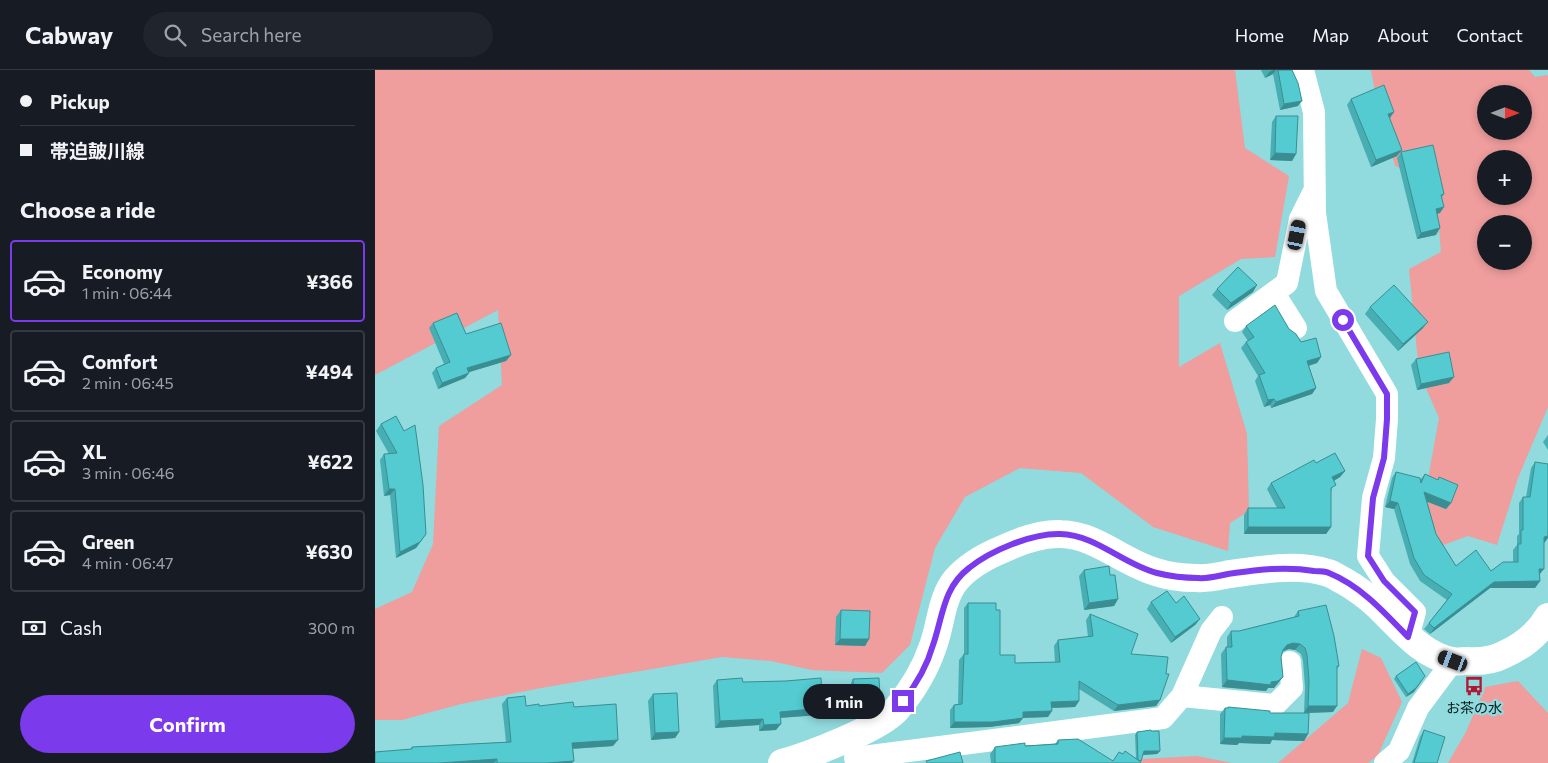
<!DOCTYPE html>
<meta charset="utf-8">
<style>
:root{--surface:#171b24;--page:#20242c;--text:#f1f3f6;--muted:#9ea1a6;--line:#363941;--accent:#7c3aed}
body{margin:0;font-family:Commissioner,"Noto Sans JP",sans-serif;background:var(--page);color:var(--text);height:100vh;display:flex;flex-direction:column;font-size:19px;white-space:nowrap}
*{box-sizing:border-box;margin:0}
p{font-size:16px;color:var(--muted)}
.icon{flex:none;width:28px;height:28px;fill:none;stroke:currentColor;stroke-width:2;stroke-linecap:round;stroke-linejoin:round}
.map{position:relative;flex:1;overflow:hidden}
.sheet{display:flex;flex-direction:column;background:var(--surface);width:375px}
.sheet>*{flex:none}
.top-card{display:grid;align-content:center;height:110px;padding:0 20px;background:var(--surface)}
.needle{width:32px;rotate:90deg}
.buttons{position:absolute;left:1102px;top:15px;display:grid;gap:10px}
.buttons a{display:grid;place-items:center;width:55px;height:55px;border-radius:50%;background:var(--surface);box-shadow:0 2px 8px #0003;font-size:25px}
.end{position:absolute;width:22px;height:22px;margin:-11px;border:6px solid #7c3aed;background:#fff;box-shadow:0 0 0 2px #fff}
.from{border-radius:50%}
.bubble{position:absolute;height:35px;border-radius:18px;background:var(--surface);box-shadow:0 2px 8px #0003;font-size:16px;font-weight:700;line-height:35px;text-align:center}
.car{position:absolute;width:15px;height:30px;margin:-15px -8px;border-radius:6px;box-shadow:0 0 4px 1px #0007;background:linear-gradient(#222 24%,#8ab4d8 0 40%,#222 0 76%,#8ab4d8 0 86%,#222 0)}
.top-card b{display:flex;align-items:center;gap:18px;height:48px;font-size:19px}
.top-card b+b{border-top:1px solid var(--line)}
.top-card i{width:12px;height:12px;background:var(--text)}
ul{padding:0;list-style:none}
li{display:flex;align-items:center;gap:15px;height:82px;margin:0 10px 8px;padding:0 10px;border:2px solid var(--line);border-radius:5px}
li div{flex:1}
li b{display:block;font-size:19px}
li em{font-style:normal;font-weight:700}
li.selected{border-color:var(--accent)}
li>.icon{width:45px;height:45px;stroke-width:1.5}
h2{padding:0 20px;font-size:22px;line-height:60px}
.pay{display:flex;align-items:center;gap:12px;height:55px;padding:0 20px;font-size:19px}
.pay p{margin-inline-start:auto}
.cta{display:flex;gap:10px;margin-top:auto;padding:10px 20px}
.cta a{flex:1;height:58px;border-radius:30px;background:var(--accent);color:#fff;font-size:20px;font-weight:700;line-height:58px;text-align:center}
header{display:flex;align-items:center;gap:30px;box-sizing:border-box;height:70px;padding:0 25px;background:var(--surface);border-bottom:1px solid var(--line)}
header strong{font-size:24px}
nav{display:flex;gap:28px;margin-inline-start:auto;font-size:18px}
.search{width:350px;height:45px;background:var(--page);display:flex;align-items:center;gap:12px;box-sizing:border-box;padding:0 18px;border-radius:28px;color:var(--muted);font-size:19px}
main{display:flex;flex:1;min-height:0}
.map>svg:first-child{display:block}
</style>
<header>
<strong>Cabway</strong>
<div class="search"><svg class="icon" aria-label="search" viewBox="0 0 24 24"><circle cx="10" cy="10" r="6"/><path d="M15 15l6 6"/></svg>Search here</div>
<nav><a>Home</a><a>Map</a><a>About</a><a>Contact</a></nav>
</header>
<main>
<section class="sheet">
<div class="top-card">
<b><i class="from"></i>Pickup</b>
<b><i></i>帯迫皷川線</b>
</div>
<h2>Choose a ride</h2>
<ul>
<li class="selected"><svg class="icon" aria-label="car" viewBox="0 0 24 24"><path d="M5 17H2v-5l4-1 3-4h7l3 4 3 1v5h-3M9 17h6M6 11h13"/><circle cx="7" cy="17" r="2"/><circle cx="17" cy="17" r="2"/></svg><div><b>Economy</b><p>1 min · 06:44</p></div><em>¥366</em></li>
<li><svg class="icon" aria-label="car" viewBox="0 0 24 24"><path d="M5 17H2v-5l4-1 3-4h7l3 4 3 1v5h-3M9 17h6M6 11h13"/><circle cx="7" cy="17" r="2"/><circle cx="17" cy="17" r="2"/></svg><div><b>Comfort</b><p>2 min · 06:45</p></div><em>¥494</em></li>
<li><svg class="icon" aria-label="car" viewBox="0 0 24 24"><path d="M5 17H2v-5l4-1 3-4h7l3 4 3 1v5h-3M9 17h6M6 11h13"/><circle cx="7" cy="17" r="2"/><circle cx="17" cy="17" r="2"/></svg><div><b>XL</b><p>3 min · 06:46</p></div><em>¥622</em></li>
<li><svg class="icon" aria-label="car" viewBox="0 0 24 24"><path d="M5 17H2v-5l4-1 3-4h7l3 4 3 1v5h-3M9 17h6M6 11h13"/><circle cx="7" cy="17" r="2"/><circle cx="17" cy="17" r="2"/></svg><div><b>Green</b><p>4 min · 06:47</p></div><em>¥630</em></li>
</ul>
<div class="pay"><svg class="icon" aria-label="cash" viewBox="0 0 24 24"><path d="M3 7h18v10H3z"/><circle cx="12" cy="12" r="2"/></svg>Cash<p>300 m</p></div>
<div class="cta"><a>Confirm</a></div>
</section>
<div class="map">
<svg width="1173" height="693" viewBox="0 0 1173 693">
<rect width="100%" height="100%" fill="#91dadd"/>
<path fill="#ef9d9d" fill-rule="evenodd" d="M0 0H860L870 78 914 106 900 187 866 189 804 226V297L845 273 872 364 874 441 855 453 853 481 778 457 706 403 645 398 590 427 560 478 535 575 507 603 437 600 396 591 347 587 166 618 86 634 27 650H0V539L37 522 58 474 64 356 127 315 123 240 0 305Z
M996 0H1154L1160 7 1173 5V337L1143 408 1122 475 1093 466 1060 478 1049 465 1054 403 1064 348 1044 302 1034 199 1066 182 1062 135 1045 106 1020 96 1001 27ZM1111 24H1149V61H1111ZM1111 89H1149V126H1111ZM1111 154H1149V191H1111Z
M987 579 1006 588 1027 632 1003 685 993 693H903L973 633Z
M1143 611 1173 643V693H1073L1091 662 1110 617Z
M822 686 857 693H763L766 689Z"/>
<g fill="none" stroke-linecap="round" stroke-linejoin="round">
<path stroke="#fff" stroke-width="22" d="M928 0 939 42 940 143 951 221 1012 324V349L1009 388 998 428 993 486 1009 511 1040 542 1033 567
M899 223 921 258
M860 251 912 213 925 149 938 123
M807 626 900 635 917 618 915 592
M480 688 788 648 807 626 836 561 847 547
M1010 693 1024 681 1043 638 1078 591"/>
<path stroke="#fff" stroke-width="28" d="M407 693C432 686 504 659 521 640 537 621 550 600 558 576 566 555 566 528 581 510 593 496 611 486 628 479 645 471 667 463 686 464 722 465 748 493 781 502 792 506 810 508 822 508 833 509 845 506 855 504 885 500 922 493 953 503 958 504 964 509 969 511 981 518 993 527 1003 536 1025 557 1046 585 1077 591 1082 592 1087 591 1091 591 1104 592 1116 591 1128 585 1146 577 1163 564 1173 547"/>
</g>
<path fill="#47afb3" d="M886 0H917L923 36 905 40 898 4 890 8Z
M976 29 1014 48 1022 86 996 97 972 35Z
M901 46 921 84 917 91 895 90 897 52Z
M1026 82 1069 124 1067 127 1065 143 1062 144 1061 165 1042 169 1022 88Z
M842 219 878 222 852 240 837 225Z
M995 237 1048 258 1023 281 990 244Z
M58 253 91 264 136 285 131 291 94 302V303L90 308 63 319 57 303 61 298 69 294 54 258Z
M871 256 914 259 926 272 946 287 942 293 934 296 941 318 937 324 896 338 895 335 889 337 880 311 883 306 866 278 871 272 873 271 867 262Z
M1041 289 1074 313 1042 320 1036 295Z
M21 346 47 470 41 478 21 488 15 425 9 426 5 390 9 384H14L1 361 6 354Z
M1173 365V380L1168 372Z
M1160 392 1170 472 1169 473 1165 505V511L1160 518H1115L1055 564 1049 559 1072 530 1045 511 1035 494 1019 439 1010 437 1017 408 1021 402 1045 410 1050 404 1062 410 1064 407 1076 433 1071 439 1052 431 1061 464 1081 496 1116 501 1138 492V480L1142 475V466L1144 464V433L1148 427H1151L1156 398Z
M941 393 970 401 965 407 959 411 956 422V457L951 464H869V445L873 438H902L892 419 896 413Z
M709 500 735 505 743 529 739 536 709 540 704 506Z
M776 532 801 533 825 549 820 555 796 573 772 539Z
M593 533 621 540 625 585 640 593 680 592 679 576 683 570 713 567 711 550 715 544 756 584 785 630 781 636 739 641 704 619V631L700 637 677 638 673 647 648 648 644 653 614 657 575 658V640L579 635 583 634 584 590 589 584V538Z
M466 540 494 569 490 576 460 575 461 547Z
M923 541 964 596 962 599 958 642 929 643 930 617 928 591 926 584 920 580 914 579 907 582 906 587 908 607 899 618H893L891 621 847 617 846 584 851 577H852V567L856 561H864L919 547Z
M1021 606 1039 622 1031 627 1019 609Z
M478 609 503 632 477 633 476 613Z
M342 610 368 612 448 638 444 645 406 648 401 660 384 661V655L340 658 338 616Z
M278 624 304 662 300 668 276 670 273 631Z
M132 628 151 636 199 637 238 676 198 679 199 691 197 693H0L35 680 37 677 131 672 127 634Z
M853 637 895 643 933 664 929 671 897 670 895 674 864 673 862 675 845 674V644L850 638H852Z
M1049 660 1062 693H1037L1045 667Z
M776 661 785 681 782 684 768 685 765 693H616L615 684 620 677 680 674 683 670 738 691 748 684 761 688 760 665 762 662Z"/>
<path fill="#3a8e92" d="M898 0H901L898 4 890 8 894 2Z
M927 31 923 36 905 40 909 34Z
M1019 42 1015 48 1008 51 1013 44Z
M1027 80 1022 86 996 97 1001 90Z
M900 83 921 84 917 91 895 90Z
M1069 137 1065 143 1056 145 1061 139Z
M1065 158 1061 165 1042 169 1046 163Z
M882 215 878 222 852 240 856 233Z
M1053 252 1048 258 1023 281 1028 274Z
M136 285 131 291 88 304 92 298Z
M946 287 942 293 928 297 932 291Z
M94 303 90 308 63 319 67 313Z
M1079 307 1074 313 1042 320 1046 314Z
M941 318 937 324 896 338 901 332Z
M899 329 895 335 889 337 893 330Z
M970 401 965 407 953 414 957 407Z
M14 419H20L15 425 9 426Z
M1049 422 1076 433 1071 439 1045 429Z
M1015 431 1023 433 1019 439 1010 437Z
M873 457H956L951 464H869Z
M51 464 41 478 21 488 25 482Z
M1173 466V468L1170 472 1165 473 1169 467Z
M1164 499H1169L1164 505Z
M1165 511 1160 518H1115L1055 564 1059 558 1119 512Z
M743 529 739 536 709 540 714 533Z
M825 549 820 555 796 573 800 567Z
M465 569H494L490 576 460 575Z
M918 573 925 574 920 580 914 579 908 581 903 586 912 575Z
M908 607 899 618H893L891 621 847 617 852 610 896 612Z
M1048 609 1039 622 1031 627 1033 624Z
M505 628 503 632 477 633 479 630Z
M785 630 781 636 739 641 743 635Z
M704 631 700 637 672 638 676 632Z
M933 636H962L958 642 929 643Z
M448 638 444 645 401 648 405 642Z
M677 641 673 647 644 648 648 642Z
M648 648 644 653 614 657 575 658 579 652Z
M388 649 384 655 340 658 345 651Z
M406 654 401 660 384 661 389 655Z
M304 662 300 668 276 670 280 663Z
M900 663 933 664 929 671 897 670 895 674 864 673 862 675 845 674 849 668Z
M243 670 238 676 193 679 197 673Z
M769 681H785L782 684 767 685Z
M122 689 119 693H64Z
M199 691 197 693H172Z"/>
<path fill="#53cbd0" stroke="#3a8e92" d="M903 0H917L923 13 927 31 909 34Z
M1009 15 1019 42 1013 44 1027 80 1001 90 976 29Z
M901 46H923L921 84 900 83Z
M1058 75 1069 124 1066 125 1069 137 1061 139 1065 158 1046 163 1026 82Z
M863 197 882 215 856 233 842 219Z
M1019 215 1053 252 1028 274 995 237Z
M900 235 914 259 921 264 926 272 941 268 946 287 932 291 941 318 901 332 899 329 893 330 884 305 890 303 871 272 879 267 871 256Z
M82 243 91 264 126 253 136 285 92 298 94 303 67 313 61 298 75 292 58 253Z
M1074 282 1079 307 1046 314 1041 289Z
M21 346 29 361 40 355 48 415 51 464 45 472 25 482 20 419H14L9 384 22 383 6 354Z
M960 383 970 401 957 407 961 415 956 418V457H873V438H910L896 413 939 390 941 393Z
M1160 392 1173 394V466L1169 467V499H1164L1165 511 1119 512 1059 558 1054 553 1077 524 1049 505 1039 488 1023 433 1015 431 1021 402 1045 408 1046 413 1050 404 1063 410 1064 407 1083 415 1076 433 1049 422 1061 464 1081 496 1101 480 1116 501 1128 492H1143V474H1146V460H1148V427H1155Z
M734 496 735 505H740L743 529 714 533 709 500Z
M792 521 801 533 809 526 825 549 800 567 776 532Z
M593 533H621V540H625V585H640V593L685 592 683 570 718 566 715 544 763 564 756 584 793 587 791 604H794L785 630 743 635 704 611V631L676 632 677 641 648 642V648L618 652H579V635L587 634 589 584H593Z
M951 535 959 566 964 596H962V636H933L934 611 932 585 930 578 925 574 918 573 912 575 908 580 906 587 908 607 903 611 896 612V615L852 610 851 577H857L856 561H864L924 546 923 541Z
M466 540 495 541 494 569H465Z
M1041 592 1050 606 1041 618 1033 624 1021 606Z
M367 608 368 612 411 611 446 608 448 638 405 642 406 654 389 655 388 649 345 651 342 610Z
M504 608 505 628 479 630 478 609Z
M302 623 304 662 280 663 278 624Z
M150 626 151 636 164 634V636L198 632 199 637 241 634 243 670 197 673 199 691 172 693H122V689L64 693H0V682L37 679V677L136 672 132 628Z
M853 637 895 641V643H934L933 664 900 663 899 667 867 666V668H849L850 638H853Z
M776 660V661H784L785 681H769L766 691 763 690 762 662Z
M1049 660 1070 667 1062 693H1039Z
M703 669 738 691 744 682 748 684 750 681 766 692 765 693H620V677L650 673V676L683 674V670Z
M585 682 588 693H552L551 691Z"/>
<g fill="none" stroke-linecap="round" stroke-linejoin="round">
<path stroke="#7c3aed" stroke-width="6" d="M528 631C541 615 552 596 558 575 568 546 568 518 594 498 615 481 657 463 685 464 722 465 747 494 782 503 794 506 810 508 823 508 833 509 843 506 853 504 882 500 910 496 939 501 944 501 950 501 954 503 986 516 1010 543 1033 567L1040 542 1009 511 993 486 998 428 1009 388 1012 349V324L968 250"/>
</g>
<defs>
<symbol id="bus-bare" viewBox="-9 -9 18 18"><path d="M-5-6H5V4H4V6H2V4H-2V6H-4V4H-5ZM-3.5-4V0h7V-4ZM-3.5 1.2v1.5H-2V1.2ZM2 1.2v1.5H3.5V1.2Z" fill="#ae1a34" stroke="#91dadd" stroke-width="2.5" paint-order="stroke"/></symbol>
</defs>
<g fill-rule="evenodd">
<use href="#bus-bare" x="1085" y="602" width="28" height="28"/>
</g>
<g text-anchor="middle" dominant-baseline="central" stroke-width="4.5" stroke-linejoin="round" paint-order="stroke">
<g font-size="14" fill="#001a1b" stroke="#91dadd">
<text x="1099" y="637">お茶の水</text>
</g>
</g>
</svg>
<div class="buttons">
<a><svg class="needle" viewBox="-14 -14 28 28"><path d="M0-13l5 13h-10z" fill="#e53935"/><path d="M0 13l5-13h-10z" fill="#9ea1a6"/></svg></a>
<a>+</a>
<a>−</a>
</div>
<i class="end from" style="left:968px;top:250px"></i>
<i class="end" style="left:528px;top:631px"></i>
<div class="bubble" style="left:428px;top:614px;width:82px">1 min</div>
<i class="car" style="left:922px;top:165px;rotate:11deg"></i>
<i class="car" style="left:1078px;top:591px;rotate:291deg"></i>
</div>
</main>
